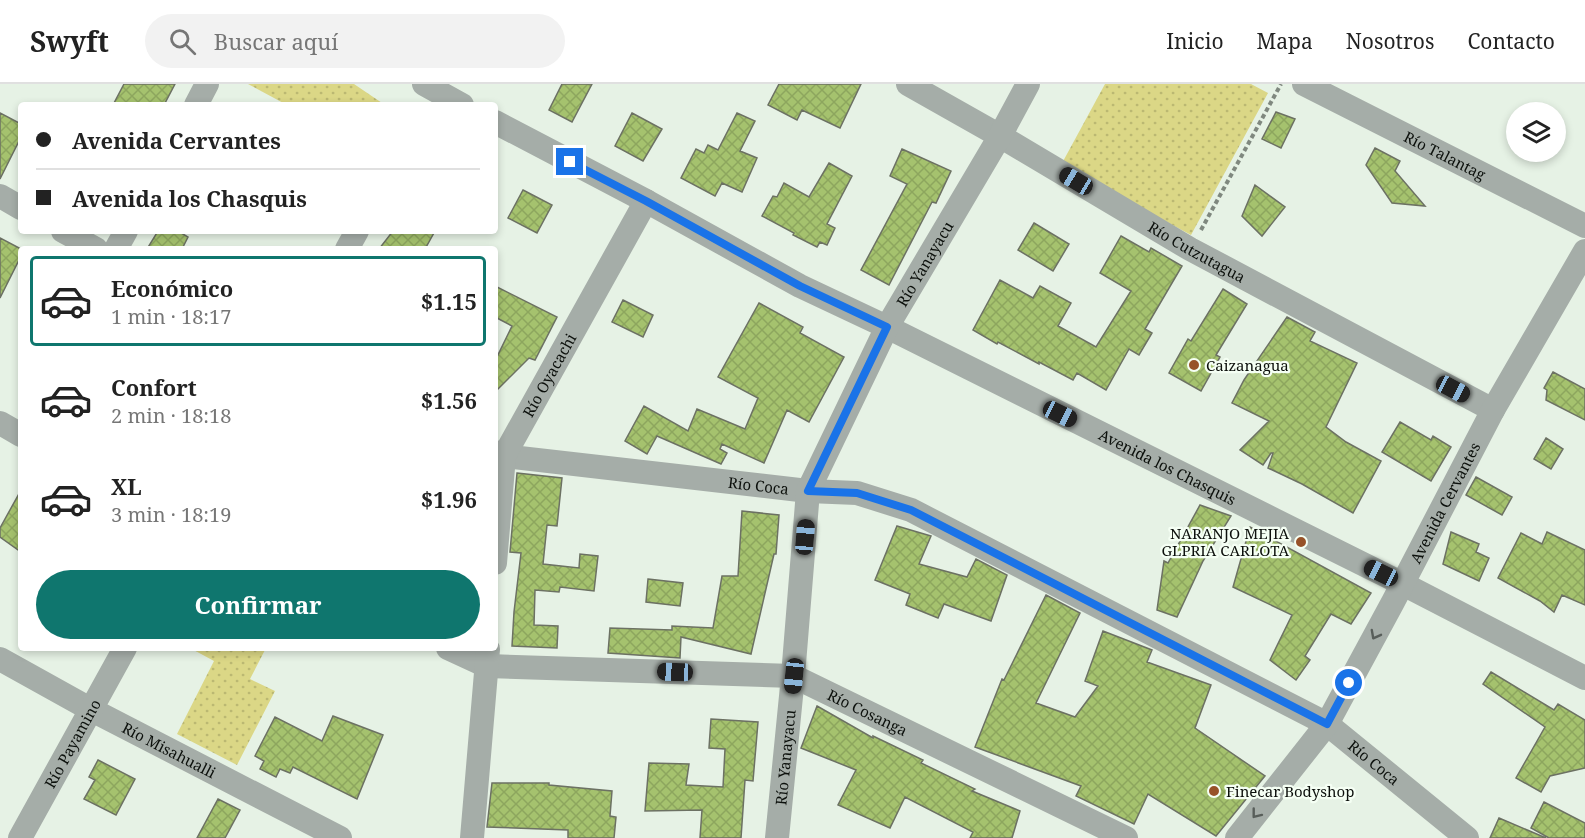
<!DOCTYPE html>
<html lang="es">
<meta charset="utf-8">
<style>
:root{--surface:#fff;--page:#f2f2f2;--text:#222;--muted:#767676;--line:#e0e0e0;--accent:#0f766e}
body{margin:0;font-family:"Noto Serif",serif;background:var(--page);color:var(--text);height:100vh;display:flex;flex-direction:column;font-size:22px;white-space:nowrap}
*{box-sizing:border-box;margin:0}
p{font-size:20px;color:var(--muted)}
.icon{flex:none;width:33px;height:33px;fill:none;stroke:currentColor;stroke-width:2;stroke-linecap:round;stroke-linejoin:round}
.map{position:relative;flex:1;overflow:hidden}
.panel{position:absolute;left:18px;top:162px;width:480px;height:405px;display:flex;flex-direction:column;background:var(--surface);border-radius:6px;box-shadow:0 3px 9px #0003}
.panel>*{flex:none}
.top-card{position:absolute;left:18px;top:18px;width:480px;height:132px;border-radius:6px;box-shadow:0 3px 9px #0003;display:grid;align-content:center;height:132px;padding:0 18px;background:var(--surface)}
.controls{position:absolute;left:1506px;top:18px;display:grid;gap:12px}
.controls a{display:grid;place-items:center;width:60px;height:60px;border-radius:50%;background:var(--surface);box-shadow:0 3px 9px #0003;font-size:30px}
.end{position:absolute;width:27px;height:27px;margin:-14px;border:8px solid #1a73e8;background:#fff;box-shadow:0 0 0 3px #fff}
.from{border-radius:50%}
.car{position:absolute;width:18px;height:36px;margin:-18px -9px;border-radius:8px;box-shadow:0 0 4px 2px #0007;background:linear-gradient(#222 24%,#8ab4d8 0 40%,#222 0 76%,#8ab4d8 0 86%,#222 0)}
.top-card b{display:flex;align-items:center;gap:21px;height:57px;font-size:22px}
.top-card b+b{border-top:2px solid var(--line)}
.top-card i{width:15px;height:15px;background:var(--text)}
ul{padding:10px 0 0;list-style:none}
li{display:flex;align-items:center;gap:18px;height:90px;margin:0 12px 9px;padding:0 6px;border:3px solid transparent;border-radius:6px}
li div{flex:1}
li b{display:block;font-size:22px}
li em{font-style:normal;font-weight:700}
li.selected{border-color:var(--accent)}
li>.icon{width:54px;height:54px;stroke-width:1.5}
.primary-button{display:flex;gap:12px;margin-top:auto;padding:12px 18px}
.primary-button a{flex:1;height:69px;border-radius:36px;background:var(--accent);color:#fff;font-size:24px;font-weight:700;line-height:69px;text-align:center}
header{display:flex;align-items:center;gap:36px;box-sizing:border-box;height:84px;padding:0 30px;background:var(--surface);border-bottom:2px solid var(--line)}
header strong{font-size:28px}
nav{display:flex;gap:33px;margin-inline-start:auto;font-size:21px}
.search{width:420px;height:54px;background:var(--page);display:flex;align-items:center;gap:15px;box-sizing:border-box;padding:0 21px;border-radius:33px;color:var(--muted);font-size:22px}
.map>svg:first-child{display:block}
</style>
<header>
<strong>Swyft</strong>
<div class="search"><svg class="icon" aria-label="search" viewBox="0 0 24 24"><circle cx="10" cy="10" r="6"/><path d="M15 15l6 6"/></svg>Buscar aquí</div>
<nav><a>Inicio</a><a>Mapa</a><a>Nosotros</a><a>Contacto</a></nav>
</header>
<div class="map">
<svg width="1585" height="754" viewBox="0 0 1585 754">
<defs>
<pattern id="park-dots" width="8" height="8" patternUnits="userSpaceOnUse" patternTransform="scale(1.5)"><rect width="8" height="8" fill="#dbd786"/><path d="M2 2h.1M6 6h.1" fill="none" stroke="#bbb872" stroke-width="1.8" stroke-linecap="round"/></pattern>
<pattern id="building-cross-hatch" width="8" height="8" patternUnits="userSpaceOnUse" patternTransform="scale(1.5)"><rect width="8" height="8" fill="#a5c26e"/><path d="M0 0l8 8M0 8l8-8" fill="none" stroke="#8da65e"/></pattern>
</defs>
<rect width="100%" height="100%" fill="#e6f2e5"/>
<path fill="url(#park-dots)" d="M248 0H354L385 21H287Z
M1105 0H1251L1268 9 1191 151 1061 81Z
M190 564H266L250 595 275 607 237 681 177 650 214 577Z"/>
<path fill="url(#building-cross-hatch)" stroke="#6c7163" stroke-width="1.5" d="M124 0H175L164 21H113Z
M562 0H592L572 38 549 26Z
M779 0H861L840 44 802 26 797 36 768 21Z
M1276 28 1295 35 1281 64 1262 55Z
M0 29 21 40V53L0 95Z
M632 29 662 45 643 77 615 62Z
M737 29 755 37 740 67 757 74 742 108 722 99 715 112 681 94 696 65 704 69 708 61 718 66Z
M1375 64 1400 77 1395 87 1425 122 1392 119 1366 81Z
M902 65 951 87 936 119 932 118 889 201 861 186 907 100 890 92Z
M829 79 852 92 827 140 835 144 827 161 820 158 817 163 793 151 794 149 762 132 773 112 777 113 784 99 809 113Z
M1255 101 1285 123 1262 152 1242 132Z
M523 106 552 121 537 149 508 134Z
M1034 139 1069 160 1053 187 1018 166Z
M158 147H178L188 153 182 165H147Z
M393 147H435L425 165H379Z
M1121 152 1149 168 1151 164 1182 182 1145 245 1152 249 1139 271 1129 265 1106 306 1077 289 1073 296 1039 278V280L998 258 997 260 973 246 1000 196 1033 214 1040 202 1071 219 1058 242 1096 263 1131 207 1100 189Z
M0 154 21 165V172L0 214Z
M495 202 557 233 535 276 529 274 495 308V277L512 242 495 233Z
M1223 205 1247 220 1216 271 1220 273 1201 307 1169 289 1188 255 1191 257Z
M623 216 653 231 643 253 612 238Z
M759 219 803 243 800 249 844 273 809 338 787 326 764 379 722 360 720 365 727 369 721 380 657 352 647 370 625 357 644 322 688 347 697 325 745 345 758 314 718 293Z
M1287 233 1315 248 1310 257 1357 279 1326 343 1346 358 1381 377 1353 429 1302 400 1268 384 1273 369H1271L1263 381 1240 366 1269 337 1232 319 1244 296Z
M1553 288 1585 305V336L1546 316 1547 306 1544 304Z
M1400 338 1431 356 1433 352 1451 363 1431 397 1382 368Z
M1546 354 1563 365 1551 385 1534 375Z
M517 389 562 394 557 442 547 441 543 480 579 484 580 470 598 472 594 507 560 503 559 508 535 506 534 541 558 542 557 564 512 562 514 528 521 469 510 468Z
M1476 393 1512 413 1502 431 1466 411Z
M21 406V468L0 453V444Z
M1200 421 1231 432 1203 477 1177 533 1157 526 1164 477 1168 479Z
M742 427 779 431 776 470H774L751 570 681 553 680 574 608 569 610 544 672 546V542L713 544 722 492H738Z
M897 442 931 452 919 480 967 493 976 475 1007 491 991 537 944 520 938 534 906 521 910 510 875 496Z
M1250 443 1371 509 1351 540 1331 530 1305 572 1310 576 1296 596 1270 576 1292 531 1233 503Z
M1451 448 1479 460 1476 468 1489 474 1479 497 1443 480Z
M1547 448 1585 466V521L1562 511 1554 528 1540 517 1498 494 1521 449 1542 460Z
M648 495 683 499 680 522 646 518Z
M1046 511 1080 529 1036 619 1075 633 1098 602 1085 597 1103 547 1152 566 1147 578 1211 601 1195 644 1265 692 1216 752 1148 710 1134 740 1076 712 1081 702 975 663 1002 595 1004 596Z
M1491 588 1554 626 1558 620 1585 636V684L1550 692 1541 708 1516 694 1545 643 1483 600Z
M817 622 873 654V652L923 676 921 679 975 705 972 707 1020 727 1012 754H970L973 748 905 713 890 744 838 721 856 686 801 664Z
M333 632 383 651 357 715 293 683 290 689 280 685 276 693 260 685 264 677 255 672 275 633 322 657Z
M711 635 758 638 753 697 745 696 741 754H700L702 726 645 727 649 679 689 680 686 701 723 703 725 665 709 664Z
M98 676 135 695 116 731 84 715 95 696 89 693Z
M492 699H549V701L612 707 610 732 616 733 614 754H568V746L487 743Z
M218 715 240 726 225 754H197Z
M1544 718 1585 739V754H1549L1531 744Z
M1499 734 1546 754H1490Z"/>
<g fill="none" stroke-linecap="round" stroke-linejoin="round">
<path stroke="#7f887f" stroke-width="4" stroke-dasharray="4.5 3" stroke-linecap="butt" d="M1201 146 1281 0"/>
<g stroke="#a5ada8" stroke-width="24">
<path d="M424 0 462 21"/>
<path id="s1" d="M908 0 1000 52 1190 165 1493 326"/>
<path id="s2" d="M1304 0 1585 142"/>
<path d="M196 21 207 0"/>
<path id="s3" d="M495 38 646 117 800 202 887 243 1403 500 1585 594"/>
<path d="M0 112 21 124"/>
<path d="M63 147 96 165"/>
<path d="M116 165 126 147"/>
<path d="M347 165 357 147"/>
<path d="M0 339 21 351"/>
<path id="s4" d="M495 368 504 372 808 407 857 409 911 426 1327 640 1467 754"/>
<path id="s5" d="M495 479 504 372 646 117"/>
<path id="s6" d="M448 564 487 582 793 592 1126 754"/>
<path id="s7" d="M0 575 90 625 340 754"/>
<path id="s8" d="M20 754 125 564"/>
<path d="M472 754 488 565"/>
<path id="s9" d="M777 754 793 592 808 407 887 243 1000 52 1028 0"/>
<path id="s10" d="M1237 754 1327 640 1393 518 1493 326 1585 167"/>
</g>
</g>
<defs><path id="oneway-chevron" d="M-2-3.5L2.5 0L-2 3.5" fill="none" stroke-width="1.6" stroke-linecap="round" stroke-linejoin="round" transform="scale(1.5)"/></defs>
<g stroke="#585e5a">
<use href="#oneway-chevron" transform="translate(1375 551) rotate(118)"/>
<use href="#oneway-chevron" transform="translate(1256 730) rotate(128)"/>
</g>
<g fill="none" stroke-linecap="round" stroke-linejoin="round">
<path stroke="#1a73e8" stroke-width="8" d="M570 78 646 117 800 202 887 243 808 407 857 409 911 426 1327 640 1349 599"/>
</g>
<g fill="#975228" stroke="#f5fff4" stroke-width="2">
<circle cx="1194" cy="281" r="6"/>
<circle cx="1301" cy="458" r="6"/>
<circle cx="1214" cy="707" r="6"/>
</g>
<g text-anchor="middle" dominant-baseline="central" stroke-width="4.5" stroke-linejoin="round" paint-order="stroke">
<g font-size="15" fill="#0c100c" stroke="#f5fff4">
<text stroke="none"><textPath href="#s2" startOffset="158">Río Talantag</textPath></text>
<text stroke="none"><textPath href="#s1" startOffset="334">Río Cutzutagua</textPath></text>
<text stroke="none"><textPath href="#s9" startOffset="604">Río Yanayacu</textPath></text>
<text stroke="none"><textPath href="#s5" startOffset="200">Río Oyacachi</textPath></text>
<text stroke="none"><textPath href="#s3" startOffset="756">Avenida los Chasquis</textPath></text>
<text stroke="none"><textPath href="#s4" startOffset="266">Río Coca</textPath></text>
<text stroke="none"><textPath href="#s10" startOffset="396">Avenida Cervantes</textPath></text>
<text stroke="none"><textPath href="#s6" startOffset="432">Río Cosanga</textPath></text>
<text stroke="none"><textPath href="#s8" startOffset="108">Río Payamino</textPath></text>
<text stroke="none"><textPath href="#s7" startOffset="192">Río Misahualli</textPath></text>
<text stroke="none"><textPath href="#s9" startOffset="81">Río Yanayacu</textPath></text>
<text stroke="none"><textPath href="#s4" startOffset="950">Río Coca</textPath></text>
</g>
<g font-size="15" fill="#0c100c" stroke="#f5fff4" text-anchor="start">
<text x="1206" y="281">Caizanagua</text>
<text x="1289" y="449" text-anchor="end">NARANJO MEJIA<tspan x="1289" dy="17">GLPRIA CARLOTA</tspan></text>
<text x="1226" y="707">Finecar Bodyshop</text>
</g>
</g>
</svg>
<div class="controls">
<a><svg class="icon" aria-label="layers" viewBox="0 0 24 24"><path d="M12 4l9 5-9 5-9-5zM3 14l9 5 9-5"/></svg></a>
</div>
<i class="end from" style="left:1349px;top:599px"></i>
<i class="end" style="left:570px;top:78px"></i>
<i class="car" style="left:1076px;top:97px;rotate:301deg"></i>
<i class="car" style="left:1453px;top:305px;rotate:118deg"></i>
<i class="car" style="left:1060px;top:330px;rotate:116deg"></i>
<i class="car" style="left:805px;top:453px;rotate:5deg"></i>
<i class="car" style="left:1381px;top:489px;rotate:296deg"></i>
<i class="car" style="left:675px;top:588px;rotate:272deg"></i>
<i class="car" style="left:794px;top:592px;rotate:186deg"></i>
<div class="top-card">
<b><i class="from"></i>Avenida Cervantes</b>
<b><i></i>Avenida los Chasquis</b>
</div>
<section class="panel">
<ul>
<li class="selected"><svg class="icon" aria-label="car" viewBox="0 0 24 24"><path d="M5 17H2v-5l4-1 3-4h7l3 4 3 1v5h-3M9 17h6M6 11h13"/><circle cx="7" cy="17" r="2"/><circle cx="17" cy="17" r="2"/></svg><div><b>Económico</b><p>1 min · 18:17</p></div><em>$1.15</em></li>
<li><svg class="icon" aria-label="car" viewBox="0 0 24 24"><path d="M5 17H2v-5l4-1 3-4h7l3 4 3 1v5h-3M9 17h6M6 11h13"/><circle cx="7" cy="17" r="2"/><circle cx="17" cy="17" r="2"/></svg><div><b>Confort</b><p>2 min · 18:18</p></div><em>$1.56</em></li>
<li><svg class="icon" aria-label="car" viewBox="0 0 24 24"><path d="M5 17H2v-5l4-1 3-4h7l3 4 3 1v5h-3M9 17h6M6 11h13"/><circle cx="7" cy="17" r="2"/><circle cx="17" cy="17" r="2"/></svg><div><b>XL</b><p>3 min · 18:19</p></div><em>$1.96</em></li>
</ul>
<div class="primary-button"><a>Confirmar</a></div>
</section>
</div>
